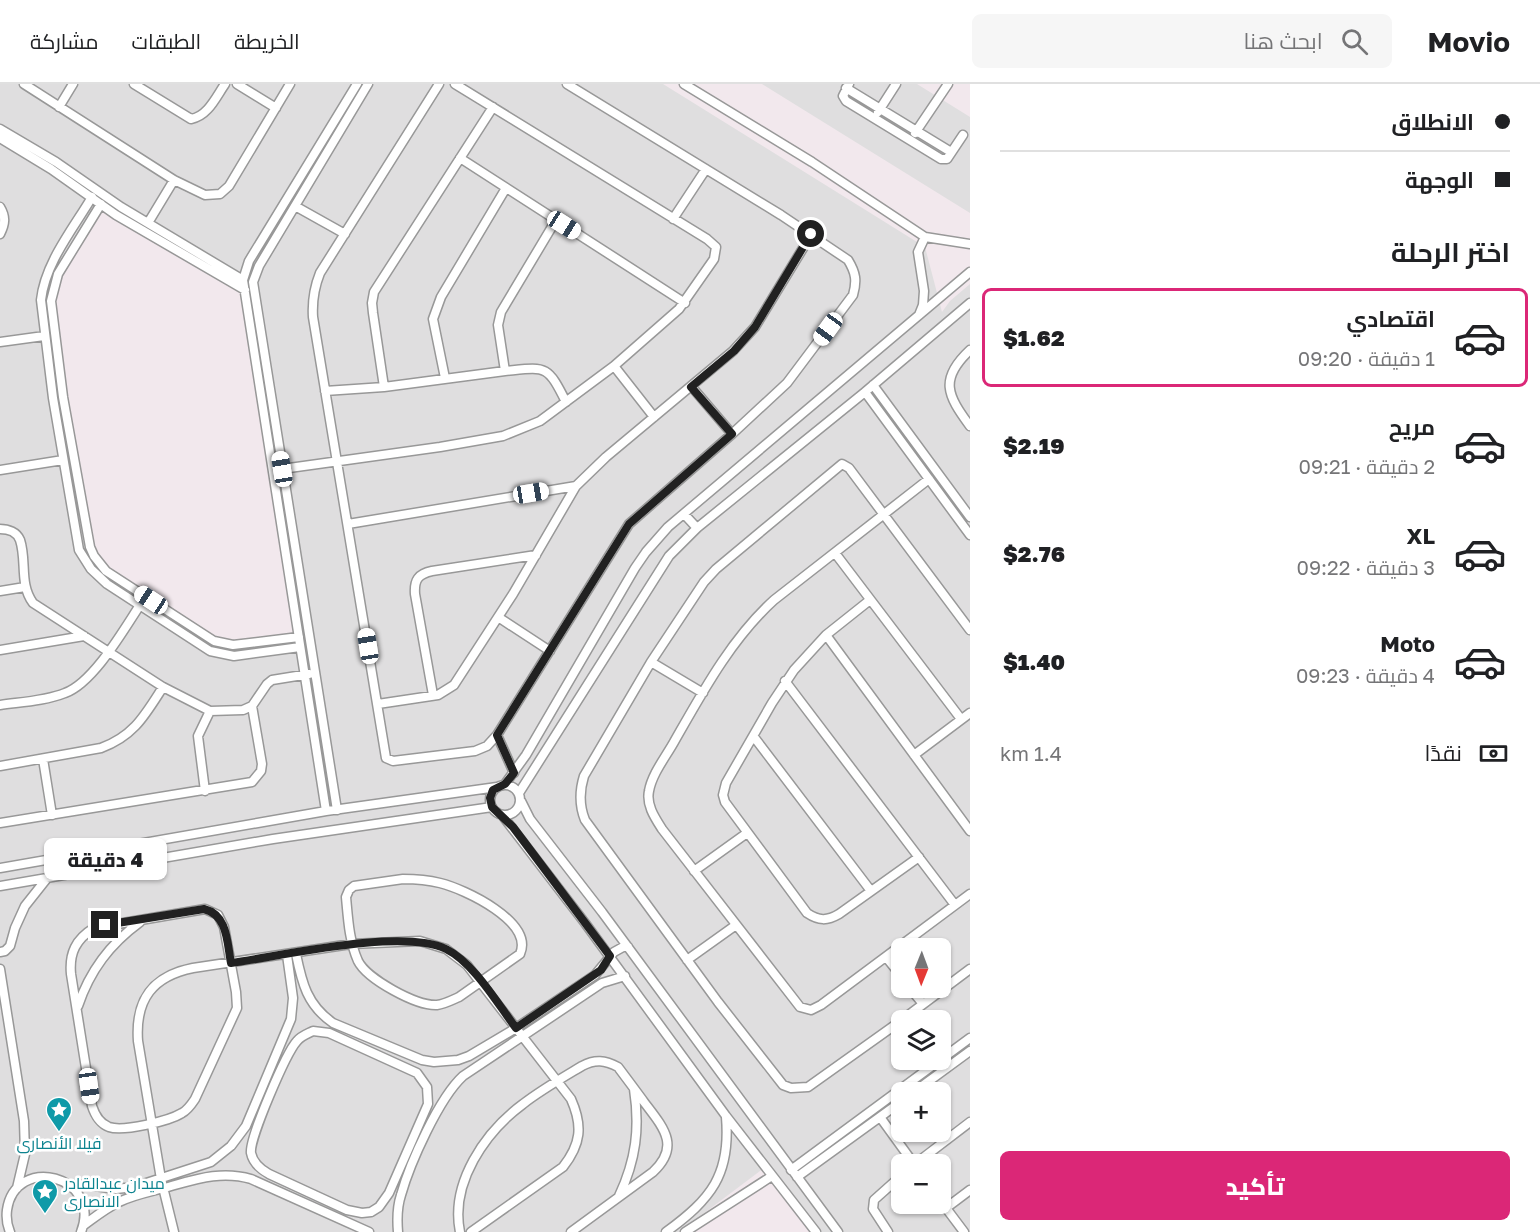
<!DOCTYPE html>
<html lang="ar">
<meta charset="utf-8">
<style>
:root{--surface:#fff;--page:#f6f6f6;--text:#202124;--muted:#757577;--line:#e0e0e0;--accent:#db2777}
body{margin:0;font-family:"Golos Text",Cairo,sans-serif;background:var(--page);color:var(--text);direction:rtl;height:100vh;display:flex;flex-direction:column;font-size:22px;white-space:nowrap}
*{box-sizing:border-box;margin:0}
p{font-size:20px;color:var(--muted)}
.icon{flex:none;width:33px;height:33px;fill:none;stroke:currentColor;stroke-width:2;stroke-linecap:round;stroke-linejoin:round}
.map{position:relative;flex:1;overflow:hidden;direction:ltr}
.drawer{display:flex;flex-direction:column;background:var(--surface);width:570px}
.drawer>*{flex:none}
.banner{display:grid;align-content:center;height:132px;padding:0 30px;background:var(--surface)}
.needle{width:39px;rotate:181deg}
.controls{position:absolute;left:891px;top:854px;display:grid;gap:12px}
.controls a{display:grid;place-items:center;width:60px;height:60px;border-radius:9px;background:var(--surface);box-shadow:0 2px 4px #0004;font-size:30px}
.end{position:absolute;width:27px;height:27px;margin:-14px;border:8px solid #212121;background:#fff;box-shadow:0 0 0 3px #fff}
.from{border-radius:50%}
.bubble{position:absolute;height:42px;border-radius:9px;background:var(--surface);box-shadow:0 2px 4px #0004;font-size:20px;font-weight:800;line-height:42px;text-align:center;direction:rtl}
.car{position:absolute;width:18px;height:36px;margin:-18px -9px;border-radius:8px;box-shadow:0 0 4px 2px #0007;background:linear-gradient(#fff 24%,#345 0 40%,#fff 0 76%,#345 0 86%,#fff 0)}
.banner b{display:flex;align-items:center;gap:21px;height:57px;font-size:22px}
.banner b+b{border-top:2px solid var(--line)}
.banner i{width:15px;height:15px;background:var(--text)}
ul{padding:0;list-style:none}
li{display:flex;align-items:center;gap:18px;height:99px;margin:0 12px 9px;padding:0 18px;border:3px solid transparent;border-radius:9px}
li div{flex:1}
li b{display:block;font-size:22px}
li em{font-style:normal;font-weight:800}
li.active{border-color:var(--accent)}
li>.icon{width:54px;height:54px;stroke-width:1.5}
h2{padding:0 30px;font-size:27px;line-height:72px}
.pay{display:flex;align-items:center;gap:15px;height:66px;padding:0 30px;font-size:22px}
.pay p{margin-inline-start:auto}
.primary-button{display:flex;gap:12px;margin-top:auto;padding:12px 30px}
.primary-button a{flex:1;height:69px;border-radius:9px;background:var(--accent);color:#fff;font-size:24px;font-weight:800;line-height:69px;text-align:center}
header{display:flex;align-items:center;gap:36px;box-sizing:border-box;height:84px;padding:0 30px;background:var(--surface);border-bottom:2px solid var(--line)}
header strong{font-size:28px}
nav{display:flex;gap:33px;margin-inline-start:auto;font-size:21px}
.search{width:420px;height:54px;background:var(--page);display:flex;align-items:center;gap:15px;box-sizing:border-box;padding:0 21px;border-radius:9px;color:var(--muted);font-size:22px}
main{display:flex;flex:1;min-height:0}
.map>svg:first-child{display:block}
</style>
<header>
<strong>Movio</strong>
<div class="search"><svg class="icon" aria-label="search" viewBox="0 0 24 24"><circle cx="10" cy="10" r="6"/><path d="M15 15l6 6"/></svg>ابحث هنا</div>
<nav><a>الخريطة</a><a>الطبقات</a><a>مشاركة</a></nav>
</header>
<main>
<section class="drawer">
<div class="banner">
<b><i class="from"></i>الانطلاق</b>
<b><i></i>الوجهة</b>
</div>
<h2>اختر الرحلة</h2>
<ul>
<li class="active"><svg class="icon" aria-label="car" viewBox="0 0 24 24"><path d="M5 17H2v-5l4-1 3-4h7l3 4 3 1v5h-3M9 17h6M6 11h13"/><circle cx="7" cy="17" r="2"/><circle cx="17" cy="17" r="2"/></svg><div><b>اقتصادي</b><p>1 دقيقة · 09:20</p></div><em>$1.62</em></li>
<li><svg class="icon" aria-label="car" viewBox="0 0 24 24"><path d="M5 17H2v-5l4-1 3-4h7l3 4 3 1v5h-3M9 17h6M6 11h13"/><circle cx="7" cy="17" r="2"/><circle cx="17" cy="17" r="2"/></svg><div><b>مريح</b><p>2 دقيقة · 09:21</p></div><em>$2.19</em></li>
<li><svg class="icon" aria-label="car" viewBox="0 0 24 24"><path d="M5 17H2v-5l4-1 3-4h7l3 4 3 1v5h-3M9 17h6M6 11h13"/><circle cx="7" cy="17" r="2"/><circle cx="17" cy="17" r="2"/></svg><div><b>XL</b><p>3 دقيقة · 09:22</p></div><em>$2.76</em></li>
<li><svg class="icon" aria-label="car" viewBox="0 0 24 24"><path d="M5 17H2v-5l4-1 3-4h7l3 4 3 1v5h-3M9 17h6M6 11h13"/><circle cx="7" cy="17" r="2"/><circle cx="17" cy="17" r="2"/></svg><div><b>Moto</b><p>4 دقيقة · 09:23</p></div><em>$1.40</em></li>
</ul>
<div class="pay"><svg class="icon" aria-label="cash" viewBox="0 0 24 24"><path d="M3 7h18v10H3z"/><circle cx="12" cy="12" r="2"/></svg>نقدًا<p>1.4 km</p></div>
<div class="primary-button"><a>تأكيد</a></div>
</section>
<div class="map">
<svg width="970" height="1148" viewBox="0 0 970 1148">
<rect width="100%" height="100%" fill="#f2e8ed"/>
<path fill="#dfdedf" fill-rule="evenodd" d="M0 0H663L925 163 942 228 950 217 970 200V1148H819L768 1081 679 1148H0ZM100 112 248 204 304 556 234 565 109 492 92 477 85 462 67 367 47 231V210L52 192ZM902 864H940V903H902ZM902 936H940V975H902ZM902 1008H940V1047H902ZM902 1080H940V1119H902Z
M762 0H917L970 33V129Z"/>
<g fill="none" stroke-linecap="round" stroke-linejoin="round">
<defs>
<path id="street" d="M24 0 174 96 205 111 220 110 229 102 290 0
M134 0 191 35C208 32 216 13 225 0
M237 0 276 24
M439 0 320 189C314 204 312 217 313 233L386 674 393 677 475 667 487 662 497 651 629 440 732 350 787 299 853 211C857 197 856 189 848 176L781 131 567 0
M684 0 812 78 925 153 970 160
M849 0 843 12 846 17 941 75H947L963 51
M846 4 951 68
M59 23 73 0
M878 28 896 0
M0 45 56 78 121 123 243 196
M915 49 948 0
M0 54 51 85 116 131 245 206
M460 74 685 219
M92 113C73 145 45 179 41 216L53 314 79 466 91 485 107 500 210 567 234 572 300 563
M101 120 58 190 51 217 63 313 90 463 94 472 106 487 214 557 233 561 299 553
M295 122 345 150
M0 123C6 133 5 140 0 150
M673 135 706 85
M556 136 501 228 498 241 505 287C546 283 547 280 566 318
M148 139 174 96
M919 231 923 221 924 207 918 168 925 153
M0 258 44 252
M970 266C939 295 947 311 970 342
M614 282 654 333
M445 294 433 235 441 213 506 104
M873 301 970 433
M691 302 732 350
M384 303 373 229 372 219 374 208 493 23
M325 307 384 303 505 287
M865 308 970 451
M282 385 440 363 503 352 540 337 614 282 679 225 714 175 716 163 707 155 455 0
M0 386 63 376
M929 395 774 516C731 555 702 609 674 658 665 674 652 690 649 707 646 721 655 734 662 745L800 923 811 926 821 921 970 810
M684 430 697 444
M348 440 576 402
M0 445C8 445 17 448 20 456 27 477 19 500 33 519L163 603 210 627 243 626 252 622 267 600 272 596 309 590
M835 469 961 635
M0 507 25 503
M870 516 826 551 794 586 772 619 726 699 723 711 725 718 807 829C819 837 827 837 839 830L919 773
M498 533 550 567
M826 551 970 747
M0 566 84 552
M651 578 703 609
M785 597 955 821
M433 611 415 510C414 496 418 490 432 487L536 471
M378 620 438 611 454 601 513 510 576 402 606 373 733 267 755 243 811 151
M0 621C21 618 45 617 65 609 93 599 123 547 140 521
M497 651 514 689
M754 653 871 807
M914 671 970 629
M43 675 52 731
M0 682 101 664C134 652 145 631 163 603
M505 700 526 671 635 484 646 468 668 443 970 188
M490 716a15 15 0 1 1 30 0a15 15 0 1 1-30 0Z
M205 707 198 652 210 627
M519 709 669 472 697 444 865 308 970 219
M521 717 530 735 602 828 838 1148
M337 726 253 198 259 182 368 0
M326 727 243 196 249 177 357 0
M502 731 585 839 726 1032 816 1148
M0 739 252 698 261 687 262 680 252 622
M0 784 326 727 497 703
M694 787 747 749
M403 795C415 795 428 796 440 799 465 805 534 838 520 870L459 913C452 916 445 920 437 921 416 922 367 895 358 877 349 857 348 834 346 813L349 806 354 802Z
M0 802 273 755 492 723
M205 825 218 831 224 843 236 908 237 924 195 1015C191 1021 188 1026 182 1029 169 1037 123 1048 109 1043 99 1039 95 1031 92 1022L71 890C69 869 76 855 94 844Z
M0 868 5 867 10 862 15 844 25 822 48 793
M296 870C302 899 307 921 333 939L422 976 434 978 458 976 469 972 516 944 595 891 614 868 623 863H628
M886 873 902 893
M687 876 736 841
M0 885 24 1037 25 1070 17 1104
M909 903 923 920
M78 922C90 886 110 860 140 838
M902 936 808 1003 791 1004 783 1001 718 918 585 736C579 721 579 708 584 692L651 578 704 498 716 485 842 380 849 384 970 546
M902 936 970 885
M313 947 329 949 417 989 427 1003 428 1020 389 1109 379 1123 371 1128 362 1129 347 1126 269 1090C260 1085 253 1079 251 1069 249 1055 286 969 297 957 301 952 307 950 313 947Z
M914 1008 970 967
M880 1033 914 1080
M915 1080 970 1038
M791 1086 970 954
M797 1093 902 1017
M71 1101H88L116 1105 134 1103 211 1078 231 1062 246 1042 291 935 293 914 287 871
M619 1112C636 1076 640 1044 634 1005
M940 1116 964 1148
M946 1124 970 1106
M84 1141C95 1133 106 1124 119 1118 133 1111 149 1108 164 1104 194 1096 220 1086 251 1095L369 1148
M10 1148C7 1141 6 1134 7 1126 15 1070 103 1091 81 1148
M174 1148 161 1095 138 957C135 915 153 892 193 884L351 860 420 857 446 865 467 881 571 1015C583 1042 581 1060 563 1083L471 1148
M398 1148C397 1136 397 1123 401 1111 410 1079 439 1014 463 992L602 899 625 892
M460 1148C450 1099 485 1048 523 1020 541 1006 562 994 582 982 595 975 605 976 618 983 627 995 636 1007 644 1018 663 1043 681 1062 653 1088L571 1148
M666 1148C711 1115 731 1091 726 1033
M685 1148 772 1092
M888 1148 873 1125 874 1116 902 1091"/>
</defs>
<use href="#street" stroke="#989898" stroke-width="11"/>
<use href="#street" stroke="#fff" stroke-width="8"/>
</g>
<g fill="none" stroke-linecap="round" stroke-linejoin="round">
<path stroke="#212121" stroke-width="8" d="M105 841 204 825C228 831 227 859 231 879 282 872 401 844 446 865 474 879 497 919 516 944L601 886 610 872 513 743 492 723 490 714 493 706 505 700 514 689 497 651 629 440 732 350 691 303 734 267 755 243 811 150"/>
</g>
<defs>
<symbol id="sight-pin" viewBox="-11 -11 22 30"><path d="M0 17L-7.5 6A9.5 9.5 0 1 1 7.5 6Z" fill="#0f9aa8" stroke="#fff"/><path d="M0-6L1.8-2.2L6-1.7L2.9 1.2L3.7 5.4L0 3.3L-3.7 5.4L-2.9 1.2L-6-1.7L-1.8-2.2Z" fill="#fff"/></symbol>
</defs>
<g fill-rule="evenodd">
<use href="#sight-pin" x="44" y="1011" width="30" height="40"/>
<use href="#sight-pin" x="30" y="1093" width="30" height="40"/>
</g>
<g text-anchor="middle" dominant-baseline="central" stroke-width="5" stroke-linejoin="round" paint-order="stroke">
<g font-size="16" fill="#0d838f" stroke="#fff">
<text x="59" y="1059">فيلا الأنصارى</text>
<text x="64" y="1099" text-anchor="start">ميدان عبدالقادر<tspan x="64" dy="18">الانصارى</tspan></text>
</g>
</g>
</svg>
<div class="controls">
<a><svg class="needle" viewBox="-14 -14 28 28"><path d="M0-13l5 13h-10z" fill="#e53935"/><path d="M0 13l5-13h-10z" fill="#757577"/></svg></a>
<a><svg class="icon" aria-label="layers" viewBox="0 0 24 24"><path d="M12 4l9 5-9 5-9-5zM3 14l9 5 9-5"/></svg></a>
<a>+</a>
<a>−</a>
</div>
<i class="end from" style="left:811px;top:150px"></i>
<i class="end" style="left:105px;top:841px"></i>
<div class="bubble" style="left:44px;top:754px;width:123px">4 دقيقة</div>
<i class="car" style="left:564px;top:141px;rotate:122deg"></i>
<i class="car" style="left:828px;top:245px;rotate:216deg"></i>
<i class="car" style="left:282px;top:385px;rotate:351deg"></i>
<i class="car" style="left:531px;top:409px;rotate:81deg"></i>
<i class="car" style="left:151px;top:516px;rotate:303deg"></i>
<i class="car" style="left:368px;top:562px;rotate:351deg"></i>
<i class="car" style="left:89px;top:1002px;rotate:172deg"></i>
</div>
</main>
